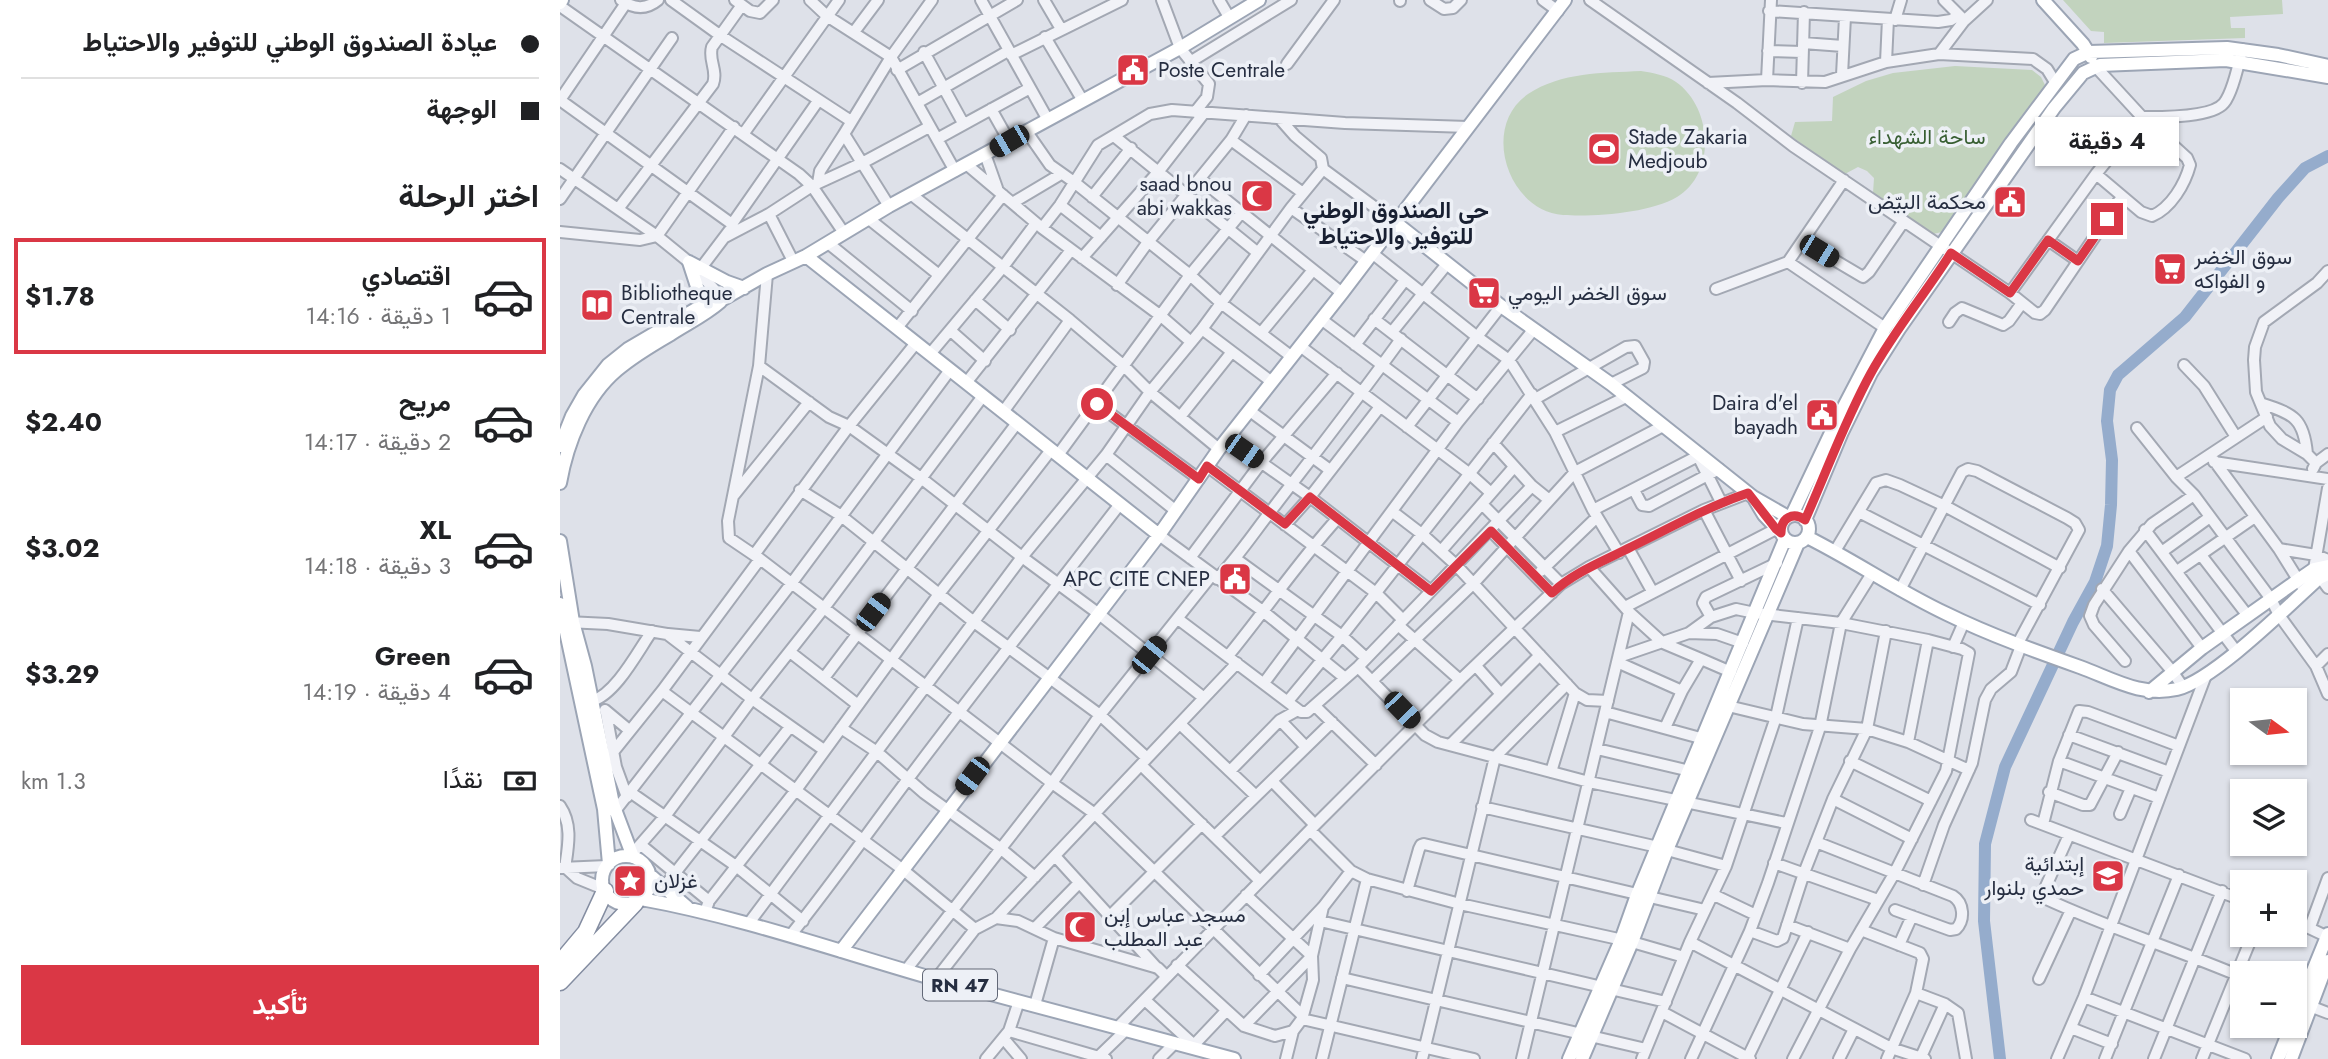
<!DOCTYPE html>
<html lang="ar">
<meta charset="utf-8">
<style>
:root{--surface:#fff;--page:#f2f2f2;--text:#202124;--muted:#757577;--line:#e0e0e0;--accent:#da3745}
body{margin:0;font-family:Jost,Vazirmatn,sans-serif;background:var(--page);color:var(--text);direction:rtl;height:100vh;display:flex;flex-direction:column;font-size:26px;white-space:nowrap}
*{box-sizing:border-box;margin:0}
p{font-size:23px;color:var(--muted)}
.icon{flex:none;width:38px;height:38px;fill:none;stroke:currentColor;stroke-width:2;stroke-linecap:round;stroke-linejoin:round}
.map{position:relative;flex:1;overflow:hidden;direction:ltr}
.sheet{display:flex;flex-direction:column;background:var(--surface);width:560px}
.sheet>*{flex:none}
.guide{display:grid;align-content:center;height:154px;padding:0 21px;background:var(--surface)}
.needle{width:46px;rotate:105deg}
.buttons{position:absolute;left:1670px;top:688px;display:grid;gap:14px}
.buttons a{display:grid;place-items:center;width:77px;height:77px;border-radius:0px;background:var(--surface);box-shadow:0 2px 5px #0004;font-size:35px}
.end{position:absolute;width:32px;height:32px;margin:-16px;border:9px solid #da3745;background:#fff;box-shadow:0 0 0 4px #fff}
.from{border-radius:50%}
.bubble{position:absolute;height:49px;border-radius:0px;background:var(--surface);box-shadow:0 2px 5px #0004;font-size:23px;font-weight:700;line-height:49px;text-align:center;direction:rtl}
.car{position:absolute;width:21px;height:42px;margin:-21px -10px;border-radius:9px;box-shadow:0 0 5px 2px #0007;background:linear-gradient(#222 24%,#8ab4d8 0 40%,#222 0 76%,#8ab4d8 0 86%,#222 0)}
.guide b{display:flex;align-items:center;gap:24px;height:66px;font-size:26px}
.guide b+b{border-top:2px solid var(--line)}
.guide i{width:18px;height:18px;background:var(--text)}
ul{padding:0;list-style:none}
li{display:flex;align-items:center;gap:21px;height:116px;margin:0 14px 10px;padding:0 7px;border:4px solid transparent;border-radius:0px}
li div{flex:1}
li b{display:block;font-size:26px}
li em{font-style:normal;font-weight:700}
li.current{border-color:var(--accent)}
li>.icon{width:63px;height:63px;stroke-width:1.5}
h2{padding:0 21px;font-size:32px;line-height:84px}
.pay{display:flex;align-items:center;gap:18px;height:77px;padding:0 21px;font-size:26px}
.pay p{margin-inline-start:auto}
.primary-button{display:flex;gap:14px;margin-top:auto;padding:14px 21px}
.primary-button a{flex:1;height:80px;border-radius:0px;background:var(--accent);color:#fff;font-size:28px;font-weight:700;line-height:80px;text-align:center}
main{display:flex;flex:1;min-height:0}
.map>svg:first-child{display:block}
</style>
<main>
<div class="map">
<svg width="1768" height="1059" viewBox="0 0 1768 1059">
<rect width="100%" height="100%" fill="#dee1e9"/>
<path fill="#c2d3be" d="M1503 0H1722L1723 14 1670 17 1671 28H1685V38L1544 43V32L1531 31Z
M1395 66 1472 70 1481 77 1485 85 1479 97 1382 232 1373 234 1313 193 1314 178 1307 171 1298 167 1283 175 1231 136 1235 122 1272 121 1273 97 1306 81 1333 73Z
M1081 71C1093 73 1106 75 1116 82 1152 107 1157 173 1117 197 1090 213 1035 217 1003 215 948 211 920 127 968 94 1001 72 1043 73 1081 71Z"/>
<g fill="none" stroke-linecap="round" stroke-linejoin="round">
<path stroke="#95accc" stroke-width="12" d="M1440 1059 1424 921 1425 844 1445 767 1513 622 1535 582 1547 546 1551 505 1552 460 1547 421 1550 390 1558 375 1625 317 1718 198 1745 168 1768 156"/>
<defs>
<path id="minor" d="M61 0C74 9 86 10 98 0
M111 0 161 36 291 121
M175 0 190 11 200 13 213 0
M250 0 267 16 331 57 395 171
M421 0 488 120
M484 0 501 29
M602 0 620 48 649 84 647 97 635 112
M659 0 669 17
M870 0 884 9 893 8 901 0
M983 0 998 11
M1030 0 1177 103 1233 146 1450 293 1475 313 1480 314 1485 310 1561 198
M1384 0 1402 18
M840 1V0
M0 6 239 174 252 186 284 233
M1209 11 1378 22 1391 20 1399 15
M1335 20 1341 0
M294 32 318 0
M485 37 523 101
M1243 43 1283 46
M1208 51 1242 52
M364 52 403 123
M1379 54 1404 21 1427 0
M451 55 562 0
M630 62 731 0
M1326 62 1328 19
M727 64 774 0
M337 70 457 0
M1282 75 1285 17
M1207 80 1211 0
M1148 83 1207 80 1265 82 1326 62 1379 54 1473 59 1487 69 1495 82
M1242 83 1244 12
M0 100 172 224 258 101
M0 100 66 3
M357 103 448 51
M431 109 449 141
M720 119 735 136 761 158 763 169 836 223
M467 132 490 165 514 182 630 275 661 303 732 357
M184 133 279 0
M284 134 331 57 372 0
M554 136 698 253
M377 139 470 88
M671 140 743 193
M425 154 437 188
M406 164 482 228 601 316 631 342
M0 169 97 236 129 262 163 299
M1536 174 1581 212 1592 216C1611 208 1625 184 1630 165L1627 158 1582 117 1536 67
M640 179 782 293
M258 183 260 171 284 134 329 206
M352 195 510 320 563 365 590 392 659 449
M532 197 571 148
M0 199 112 38
M454 202 501 174
M500 205 541 237
M731 208 806 261
M58 209 153 84C158 70 148 60 152 47L182 5
M209 214 233 261
M309 219 379 275
M482 228 500 205 538 145 590 114 612 110 785 123 908 127
M0 232 80 240 97 236 174 127
M165 237 209 214 252 186 302 163 369 127
M1488 240 1518 261
M268 243 352 311
M1259 251 1303 277 1309 272 1344 221
M812 253 916 336 949 360 995 432 1033 510 1059 553
M522 258 599 171 644 113
M1228 262 1325 328
M141 268 169 231
M207 274 199 366 168 521 169 538 200 559 492 783 535 814 742 1015
M557 285 588 242 671 140 686 115
M1156 289 1228 262 1284 180
M1450 293 1536 174 1582 117C1601 117 1652 118 1664 103 1673 92 1679 63 1682 49
M415 300 450 330
M761 319 898 422
M814 319 918 399
M1389 322 1395 313 1402 308 1443 325 1449 321 1462 303
M337 328 443 195
M642 329 712 382
M391 331 425 361
M832 332 887 264
M701 333 753 270
M795 345 845 280
M740 346 910 474 931 493
M370 354 443 267 476 223
M1624 365 1644 386 1676 437
M199 366 269 417 289 426 361 478 462 557 539 614 644 698
M406 383 511 250
M975 399 1066 347 1075 346 1084 362 1083 368 1051 384
M537 404 639 479
M1703 404C1734 414 1744 419 1747 454
M690 411 770 470
M443 412 510 320
M620 417 671 353
M847 427 941 306
M1577 428 1616 477 1634 495 1711 599 1719 615 1756 666 1768 694
M995 432 1066 397
M668 439 750 497 871 591
M933 443 972 486 988 499
M1140 454 1138 456 1161 502
M498 455 630 275 681 213
M546 455 616 511
M1650 455 1719 549 1742 586
M1654 462 1768 479
M1756 463 1747 454 1722 439 1710 426 1696 392 1694 360 1695 347 1704 322 1757 283 1768 271
M647 466 816 593 842 619
M1753 469 1756 463 1768 454
M1616 477 1707 417
M1768 488 1754 569 1768 588
M240 490 280 515 414 622 540 715 587 758
M1074 490 1082 505 1089 506 1159 469
M174 495 249 402
M922 504 1001 584
M1033 510 1138 456
M1144 510 1181 581
M833 512 863 535 896 565 1015 693 1027 700 1048 701
M1299 512 1480 605
M725 525 750 497 819 408
M1585 530 1676 651
M931 531 992 593
M599 535 704 612 785 678
M1068 548 1092 591
M1719 549 1756 555 1768 560
M881 551 954 467
M1275 551 1316 483 1326 480 1340 485 1385 506 1500 568
M1569 551 1642 648
M1603 551 1650 517
M194 555 289 426 356 343
M1641 555 1688 616
M630 558 701 463 777 373
M676 559 782 636 806 658
M1029 567 1069 612 1103 643 1141 659 1122 691 1105 728
M981 571 1037 517
M1617 571 1695 517
M657 579C678 557 695 531 714 507 757 451 800 396 841 339
M1542 589 1612 671 1623 687
M1340 590 1402 472 1408 469 1417 471 1507 518 1515 523 1519 530 1457 645
M1065 607 1216 529
M1151 617 1143 603 1146 597 1217 563
M618 619 741 712H747L798 667 972 486
M7 622 48 624 107 634 192 699 264 750
M838 625 900 680
M1129 633 1157 634 1183 643
M108 634 140 637
M1393 647 1404 622
M230 652 298 705
M668 656C705 611 738 562 777 519
M1059 657 1129 633 1151 617 1176 609 1195 613 1281 623 1368 640 1402 649 1409 653 1386 771 1334 874 1290 949 1233 1059
M1141 659 1171 672
M1565 661 1534 625 1530 616 1534 605 1569 551 1592 524 1634 495
M1057 662 1122 691
M916 666 940 693
M1756 666 1768 654
M798 667 865 735 878 742 1029 782 1226 823
M264 678 457 423
M813 680 913 584 1015 472 1103 426
M704 683 898 422 974 329
M102 691 342 869 415 929 436 918 458 921 494 938 598 968 606 976
M32 701C56 694 78 651 92 631
M728 701 782 636 972 394
M755 706 816 765
M1168 706 1243 724 1307 729 1348 742 1409 770
M45 710 69 730
M1045 712 1144 739
M46 713 56 767 67 797
M720 720 746 747
M620 724 696 796
M281 728 317 752 364 793 440 848 475 877
M1509 735 1609 772
M1348 742 1368 640
M891 744 980 655
M1037 749 1130 771
M44 758 53 752 102 691 200 559
M1290 761 1371 801
M1499 761 1599 798
M581 765 700 881
M670 771 720 720 738 710
M991 772 1015 693
M712 781 755 825
M70 792 176 866 243 921
M1489 792 1523 805H1530L1558 752
M1273 799 1352 839
M0 806C13 825 8 847 5 868
M922 807 1098 847
M55 811 231 584 390 370
M1560 814 1571 788
M1471 820 1682 900
M1483 824 1499 761 1519 711 1528 712 1619 746
M750 830 791 871 807 879 900 904 1072 942 1124 957
M1509 835 1482 895 1484 898C1548 928 1616 949 1682 977
M655 836 772 722
M1256 842 1393 896C1404 903 1405 920 1396 929L1390 930 1335 910
M81 845 149 901
M1107 850 1166 866
M72 854 106 815 192 699 264 608 423 396
M495 856 597 968
M1214 863 1318 900
M1 868 47 866
M7 869 17 878 44 889
M1363 885 1384 825 1412 763 1425 700 1431 689 1451 672 1461 646
M104 887 230 727
M847 891 859 849 861 845 864 844 1145 910
M1154 895 1196 915
M145 912 149 901 236 790 379 594 491 450
M550 916 642 824
M436 918 677 663
M760 921 1106 1002
M1734 921 1768 937
M189 923 462 557 546 455 590 392 642 329 731 208 763 169
M1227 925 1290 949
M1750 927 1768 878
M475 928 519 883
M1301 930 1360 953 1363 959 1356 993 1327 1059
M1190 931 1217 941 1223 938 1244 873 1273 799 1307 729 1326 631
M230 936C271 885 309 831 348 779 418 686 489 596 560 504
M1130 942 1331 1048 1365 1059
M1339 945 1352 916
M617 965 684 1026 715 1036 733 1031
M346 970 492 783 540 715 652 575
M699 975 763 907 791 871
M782 978 1086 1049
M376 979 415 929
M1479 979 1511 910
M1356 993 1385 1004 1398 1013 1406 1059
M1524 997 1685 1059
M585 1000 634 1045
M1734 1000 1768 1013
M475 1005 494 938
M1102 1012 1190 1059
M742 1019 914 1059
M684 1026 752 956 686 895
M558 1027 755 825 900 680 1001 584 1029 567 1144 510 1188 493
M1511 1028 1552 1044
M449 1031 546 1059
M444 1039 461 1059
M631 1048 666 1011
M426 1059 449 1031 459 1001
M536 1059 567 1029
M599 1059 615 1043
M726 1059 733 1031 742 1019 753 980 752 956 763 907
M762 1059 807 879
M862 1059 935 757 1007 684
M962 1059 1069 612
M1082 1059 1130 942 1166 866 1216 717 1238 618
M1131 1059 1190 931 1208 883 1260 727 1281 623 1311 575
M1187 1059 1248 932
M1279 1059 1294 1029
M1360 1059 1385 1004
M1497 1059 1524 997 1646 675
M1545 1059 1619 875
M1594 1059 1662 891
M1642 1059 1693 934"/>
<path id="major" d="M1483 0 1523 44 1531 57
M0 3 2 0
M836 223 941 306 1051 384 1193 497 1228 517
M246 256 599 535
M129 262 167 282 184 288
M129 262 143 305
M0 446 12 416 24 395 48 365 68 349 143 305 163 299 207 274 246 256 329 206 620 48 699 0
M0 483C7 443 25 397 57 370 73 356 92 345 111 334 128 323 145 315 160 302
M1195 500 1204 515 1221 533
M1221 529a14 14 0 1 1 28 0a14 14 0 1 1-28 0Z
M1232 515 1278 418 1325 328 1451 143 1514 59 1529 52 1667 48 1718 55 1768 66
M1245 520 1282 432 1311 373 1339 329 1494 108 1523 73 1540 65 1666 60 1768 77
M1247 537C1295 561 1338 591 1387 614 1430 635 1475 651 1520 667 1553 679 1581 697 1617 689 1654 680 1728 606 1759 578L1768 574
M0 541 13 622 25 666 53 804 73 857
M0 604 44 809 49 864
M1589 692 1642 648 1738 580 1754 569 1768 566
M42 880a24 24 0 1 1 48 0a24 24 0 1 1-48 0Z
M90 875 127 907
M81 899C181 917 277 951 375 979 474 1006 574 1032 674 1059
M281 951 599 535 659 449 782 293 1005 0
M1734 1017 1768 934
M1009 1059 1061 940 1077 895 1225 539
M1022 1059 1072 942 1107 850 1238 543
M1718 1059 1731 1026
M1731 1059 1768 961"/>
<path id="highway" d="M0 963 26 932 45 891
M0 982 75 903"/>
</defs>
<use href="#minor" stroke="#a3a8b3" stroke-width="14"/>
<use href="#major" stroke="#9ca5b5" stroke-width="16"/>
<use href="#highway" stroke="#848da1" stroke-width="19"/>
<use href="#minor" stroke="#f1f2f7" stroke-width="10"/>
<use href="#major" stroke="#fff" stroke-width="12"/>
<use href="#highway" stroke="#fff" stroke-width="16"/>
</g>
<g fill="none" stroke-linecap="round" stroke-linejoin="round">
<path stroke="#da3745" stroke-width="9" d="M537 404 639 479 647 466 725 524 750 497 871 591 931 531 992 593C1014 572 1044 561 1071 547 1110 528 1147 507 1188 493L1216 529 1221 533C1221 518 1233 511 1245 520 1267 471 1285 420 1311 373 1334 331 1365 294 1391 253L1450 293 1488 240 1518 261 1547 219"/>
</g>
<defs>
<symbol id="civic-square" viewBox="-11 -11 22 22"><rect x="-9" y="-9" width="18" height="18" rx="4" fill="#da3745" stroke="#edf0f6"/><path d="M-.6-6.5H3V-4.5H.6V-3L4-1V1h2V6H-6V1h2V-1L-.6-3ZM-1.2 2.5V6h2.4V2.5Z" fill="#fff"/></symbol>
<symbol id="stadium-square" viewBox="-11 -11 22 22"><rect x="-9" y="-9" width="18" height="18" rx="4" fill="#da3745" stroke="#edf0f6"/><path d="M0-5a6.5 5 0 1 0 0 10a6.5 5 0 1 0 0-10ZM-3.5-1.8h7v3.6h-7Z" fill="#fff"/></symbol>
<symbol id="mosque-square" viewBox="-11 -11 22 22"><rect x="-9" y="-9" width="18" height="18" rx="4" fill="#da3745" stroke="#edf0f6"/><path d="M3.5-4.9A6 6 0 1 0 3.5 4.9A5 5 0 1 1 3.5-4.9Z" fill="#fff"/></symbol>
<symbol id="supermarket-square" viewBox="-11 -11 22 22"><rect x="-9" y="-9" width="18" height="18" rx="4" fill="#da3745" stroke="#edf0f6"/><path d="M-6-5.5h2.5l.6 2H6L4.5 2H-2.5L-4.4-4H-6ZM-1.5 3.2a1.3 1.3 0 1 0 .1 0ZM3 3.2a1.3 1.3 0 1 0 .1 0Z" fill="#fff"/></symbol>
<symbol id="library-square" viewBox="-11 -11 22 22"><rect x="-9" y="-9" width="18" height="18" rx="4" fill="#da3745" stroke="#edf0f6"/><path d="M-6-4Q-3-5.5-.7-3.5V5Q-3 3-6 4ZM6-4Q3-5.5 .7-3.5V5Q3 3 6 4Z" fill="#fff"/></symbol>
<symbol id="school-square" viewBox="-11 -11 22 22"><rect x="-9" y="-9" width="18" height="18" rx="4" fill="#da3745" stroke="#edf0f6"/><path d="M0-5L7-2L0 1L-7-2ZM-4 1L0 2.5L4 1V4Q0 6-4 4Z" fill="#fff"/></symbol>
<symbol id="sight-square" viewBox="-11 -11 22 22"><rect x="-9" y="-9" width="18" height="18" rx="4" fill="#da3745" stroke="#edf0f6"/><path d="M0-6L1.8-2.2L6-1.7L2.9 1.2L3.7 5.4L0 3.3L-3.7 5.4L-2.9 1.2L-6-1.7L-1.8-2.2Z" fill="#fff"/></symbol>
</defs>
<g fill-rule="evenodd">
<use href="#civic-square" x="554" y="51" width="38" height="38"/>
<use href="#stadium-square" x="1025" y="130" width="38" height="38"/>
<use href="#mosque-square" x="678" y="177" width="38" height="38"/>
<use href="#civic-square" x="1431" y="183" width="38" height="38"/>
<use href="#supermarket-square" x="1591" y="250" width="38" height="38"/>
<use href="#supermarket-square" x="905" y="274" width="38" height="38"/>
<use href="#library-square" x="18" y="286" width="38" height="38"/>
<use href="#civic-square" x="1243" y="396" width="38" height="38"/>
<use href="#civic-square" x="656" y="560" width="38" height="38"/>
<use href="#school-square" x="1529" y="857" width="38" height="38"/>
<use href="#sight-square" x="51" y="862" width="38" height="38"/>
<use href="#mosque-square" x="501" y="908" width="38" height="38"/>
</g>
<g text-anchor="middle" dominant-baseline="central" stroke-width="7" stroke-linejoin="round" paint-order="stroke">
<rect fill="#edf0f6" stroke="#626877" stroke-width="2" x="363" y="969.5" width="74" height="31" rx="5"/>
<g font-size="19" font-weight="bold" fill="#262e41">
<text x="400" y="985">RN 47</text>
</g>
<g font-size="21" fill="#262e41" stroke="#edf0f6" text-anchor="start">
<text x="598" y="70">Poste Centrale</text>
<text x="1068" y="137">Stade Zakaria<tspan x="1068" dy="24">Medjoub</tspan></text>
<text x="672" y="184" text-anchor="end">saad bnou<tspan x="672" dy="24">abi wakkas</tspan></text>
<text x="1426" y="202" text-anchor="end">محكمة البيّض</text>
<text x="1634" y="257">سوق الخضر<tspan x="1634" dy="24">و الفواكه</tspan></text>
<text x="61" y="293">Bibliotheque<tspan x="61" dy="24">Centrale</tspan></text>
<text x="948" y="293">سوق الخضر اليومي</text>
<text x="1238" y="403" text-anchor="end">Daira d'el<tspan x="1238" dy="24">bayadh</tspan></text>
<text x="650" y="579" text-anchor="end">APC CITE CNEP</text>
<text x="1524" y="864" text-anchor="end">إبتدائية<tspan x="1524" dy="24">حمدي بلنوار</tspan></text>
<text x="94" y="881">غزلان</text>
<text x="544" y="915">مسجد عباس إبن<tspan x="544" dy="24">عبد المطلب</tspan></text>
</g>
<g font-size="21" fill="#375e32" stroke="#edf0f6">
<text x="1367" y="137">ساحة الشهداء</text>
</g>
<g font-size="23" font-weight="bold" fill="#181f31" stroke="#edf0f6">
<text x="836" y="210">حي الصندوق الوطني<tspan x="836" dy="26">للتوفير والاحتياط</tspan></text>
</g>
</g>
</svg>
<div class="buttons">
<a><svg class="needle" viewBox="-14 -14 28 28"><path d="M0-13l5 13h-10z" fill="#e53935"/><path d="M0 13l5-13h-10z" fill="#757577"/></svg></a>
<a><svg class="icon" aria-label="layers" viewBox="0 0 24 24"><path d="M12 4l9 5-9 5-9-5zM3 14l9 5 9-5"/></svg></a>
<a>+</a>
<a>−</a>
</div>
<i class="end from" style="left:537px;top:404px"></i>
<i class="end" style="left:1547px;top:219px"></i>
<div class="bubble" style="left:1475px;top:117px;width:144px">4 دقيقة</div>
<i class="car" style="left:449px;top:141px;rotate:240deg"></i>
<i class="car" style="left:1259px;top:251px;rotate:121deg"></i>
<i class="car" style="left:684px;top:451px;rotate:125deg"></i>
<i class="car" style="left:313px;top:612px;rotate:37deg"></i>
<i class="car" style="left:589px;top:655px;rotate:39deg"></i>
<i class="car" style="left:842px;top:710px;rotate:136deg"></i>
<i class="car" style="left:412px;top:776px;rotate:217deg"></i>
</div>
<section class="sheet">
<div class="guide">
<b><i class="from"></i>عيادة الصندوق الوطني للتوفير والاحتياط</b>
<b><i></i>الوجهة</b>
</div>
<h2>اختر الرحلة</h2>
<ul>
<li class="current"><svg class="icon" aria-label="car" viewBox="0 0 24 24"><path d="M5 17H2v-5l4-1 3-4h7l3 4 3 1v5h-3M9 17h6M6 11h13"/><circle cx="7" cy="17" r="2"/><circle cx="17" cy="17" r="2"/></svg><div><b>اقتصادي</b><p>1 دقيقة · 14:16</p></div><em>$1.78</em></li>
<li><svg class="icon" aria-label="car" viewBox="0 0 24 24"><path d="M5 17H2v-5l4-1 3-4h7l3 4 3 1v5h-3M9 17h6M6 11h13"/><circle cx="7" cy="17" r="2"/><circle cx="17" cy="17" r="2"/></svg><div><b>مريح</b><p>2 دقيقة · 14:17</p></div><em>$2.40</em></li>
<li><svg class="icon" aria-label="car" viewBox="0 0 24 24"><path d="M5 17H2v-5l4-1 3-4h7l3 4 3 1v5h-3M9 17h6M6 11h13"/><circle cx="7" cy="17" r="2"/><circle cx="17" cy="17" r="2"/></svg><div><b>XL</b><p>3 دقيقة · 14:18</p></div><em>$3.02</em></li>
<li><svg class="icon" aria-label="car" viewBox="0 0 24 24"><path d="M5 17H2v-5l4-1 3-4h7l3 4 3 1v5h-3M9 17h6M6 11h13"/><circle cx="7" cy="17" r="2"/><circle cx="17" cy="17" r="2"/></svg><div><b>Green</b><p>4 دقيقة · 14:19</p></div><em>$3.29</em></li>
</ul>
<div class="pay"><svg class="icon" aria-label="cash" viewBox="0 0 24 24"><path d="M3 7h18v10H3z"/><circle cx="12" cy="12" r="2"/></svg>نقدًا<p>1.3 km</p></div>
<div class="primary-button"><a>تأكيد</a></div>
</section>
</main>
